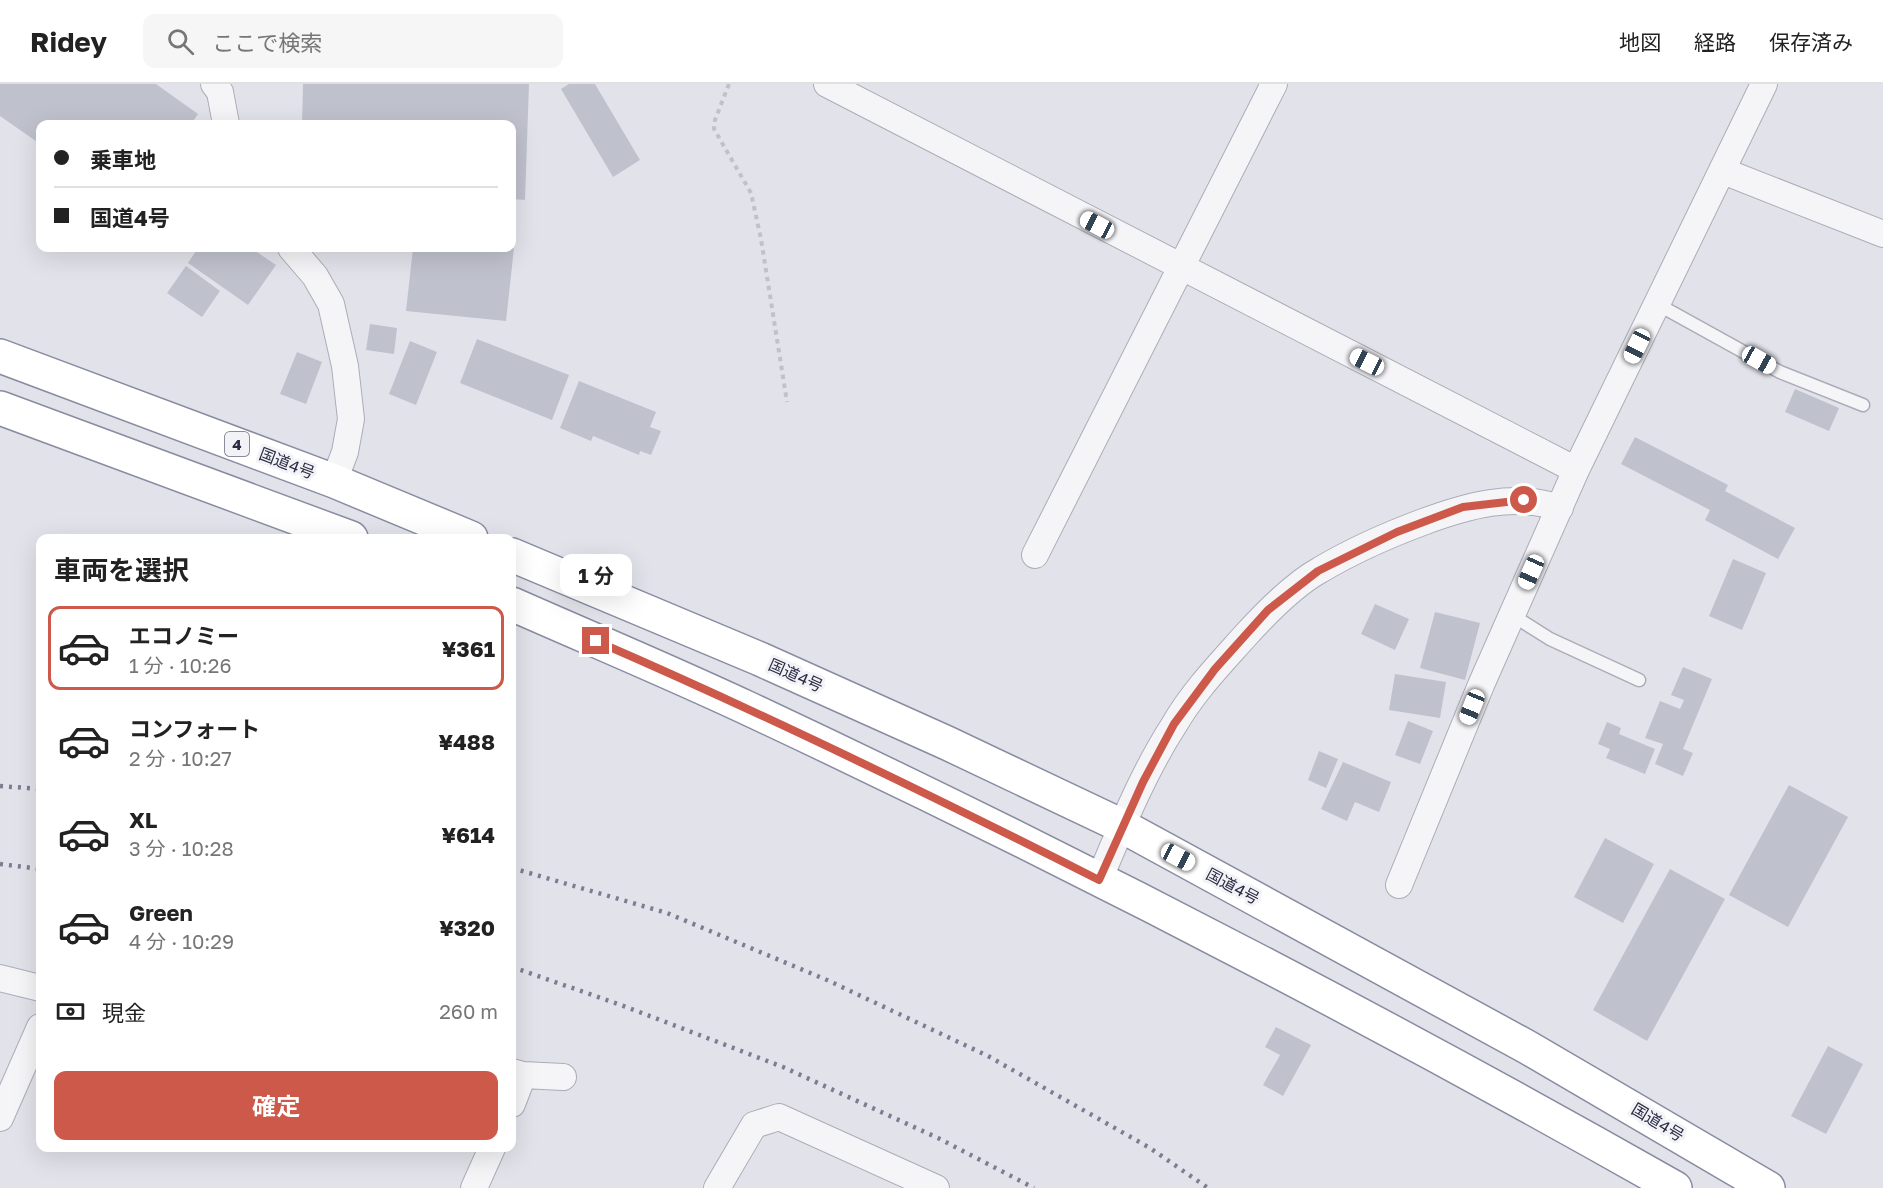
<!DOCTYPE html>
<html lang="ja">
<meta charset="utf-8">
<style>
:root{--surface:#fff;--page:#f6f6f6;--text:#222;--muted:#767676;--line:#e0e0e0;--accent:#cc594a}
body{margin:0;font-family:"Golos Text","Noto Sans JP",sans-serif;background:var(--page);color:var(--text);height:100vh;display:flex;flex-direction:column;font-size:22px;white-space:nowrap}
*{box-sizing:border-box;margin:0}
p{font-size:20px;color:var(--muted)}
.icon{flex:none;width:33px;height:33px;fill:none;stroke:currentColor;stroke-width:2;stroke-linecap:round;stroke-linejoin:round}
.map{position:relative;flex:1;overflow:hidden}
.details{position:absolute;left:36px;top:450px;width:480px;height:618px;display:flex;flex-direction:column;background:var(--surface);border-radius:12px;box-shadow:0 6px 24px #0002}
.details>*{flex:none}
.hud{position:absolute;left:36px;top:36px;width:480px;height:132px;border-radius:12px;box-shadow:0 6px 24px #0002;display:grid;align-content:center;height:132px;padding:0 18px;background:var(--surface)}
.end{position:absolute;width:27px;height:27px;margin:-14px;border:8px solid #cc594a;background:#fff;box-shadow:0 0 0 3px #fff}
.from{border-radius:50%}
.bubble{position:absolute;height:42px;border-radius:12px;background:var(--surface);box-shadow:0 6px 24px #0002;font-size:20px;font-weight:700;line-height:42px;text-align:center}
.car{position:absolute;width:18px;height:36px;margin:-18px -9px;border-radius:8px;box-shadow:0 0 4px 2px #0007;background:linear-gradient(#fff 24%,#345 0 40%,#fff 0 76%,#345 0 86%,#fff 0)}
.hud b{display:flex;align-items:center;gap:21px;height:57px;font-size:22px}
.hud b+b{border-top:2px solid var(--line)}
.hud i{width:15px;height:15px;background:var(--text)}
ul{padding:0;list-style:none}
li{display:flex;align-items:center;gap:18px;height:84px;margin:0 12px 9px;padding:0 6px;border:3px solid transparent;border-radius:12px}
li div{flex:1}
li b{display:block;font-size:22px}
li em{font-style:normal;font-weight:700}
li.selected{border-color:var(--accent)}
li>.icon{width:54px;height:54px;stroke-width:1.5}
h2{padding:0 18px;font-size:27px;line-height:72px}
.pay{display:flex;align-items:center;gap:15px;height:66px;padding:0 18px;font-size:22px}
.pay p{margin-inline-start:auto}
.action{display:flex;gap:12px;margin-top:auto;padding:12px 18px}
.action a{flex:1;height:69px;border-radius:12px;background:var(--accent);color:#fff;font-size:24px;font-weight:700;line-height:69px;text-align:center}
header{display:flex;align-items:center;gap:36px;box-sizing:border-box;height:84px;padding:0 30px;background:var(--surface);border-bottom:2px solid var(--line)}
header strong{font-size:28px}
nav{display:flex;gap:33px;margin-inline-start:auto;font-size:21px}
.search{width:420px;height:54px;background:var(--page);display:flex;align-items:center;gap:15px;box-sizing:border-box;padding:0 21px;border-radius:12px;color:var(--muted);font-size:22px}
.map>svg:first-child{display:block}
</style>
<header>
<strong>Ridey</strong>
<div class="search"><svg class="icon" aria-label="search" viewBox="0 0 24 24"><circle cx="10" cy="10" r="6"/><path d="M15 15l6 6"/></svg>ここで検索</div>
<nav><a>地図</a><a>経路</a><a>保存済み</a></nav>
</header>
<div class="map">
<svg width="1883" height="1104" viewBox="0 0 1883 1104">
<rect width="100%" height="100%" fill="#e2e3ea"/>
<path fill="#bfc1cd" d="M0 0H156L198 30 191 40H40V60L0 32Z
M303 0H529L525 116 512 115V40H302Z
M569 0H595L640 76 613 93 561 5Z
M198 164H251L276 181 248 221 188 179Z
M413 164H514L506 237 406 227Z
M186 182 220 207 202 233 167 209Z
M370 240 397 244 394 270 366 266Z
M477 255 569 291 552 336 460 299Z
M410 257 437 268 416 321 389 310Z
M297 268 322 278 306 320 280 310Z
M579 297 656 328 650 343 661 347 651 371 640 367 639 371 593 352 591 357 560 344Z
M1795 305 1839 324 1829 347 1785 328Z
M1635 353 1728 401 1725 407 1795 444 1778 475 1705 436 1710 426 1621 380Z
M1733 475 1766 489 1742 546 1709 532Z
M1375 520 1409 535 1395 566 1361 550Z
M1435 528 1480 539 1465 596 1420 584Z
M1683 583 1712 595 1683 665 1693 669 1683 692 1655 680 1663 660 1645 654 1660 617 1680 625 1684 616 1671 611Z
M1395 590 1446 598 1440 634 1389 626Z
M1408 637 1433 647 1420 680 1395 671Z
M1607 638 1621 644 1619 650 1655 665 1645 690 1606 674 1610 665 1598 660Z
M1319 667 1338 675 1326 704 1308 696Z
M1343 678 1391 698 1379 728 1355 718 1347 737 1321 725Z
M1789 701 1848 733 1788 843 1729 811Z
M1605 754 1654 780 1623 839 1574 813Z
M1670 785 1725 815 1647 957 1593 926Z
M1276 943 1311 961 1283 1012 1263 1001 1280 971 1265 963Z
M1828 962 1863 980 1826 1050 1791 1032Z"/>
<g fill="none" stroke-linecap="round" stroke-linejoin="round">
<defs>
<path id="lane" d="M1657 220 1780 288 1863 321
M1512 531 1550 555 1639 596"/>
<path id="street" d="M214 0 220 8 226 40
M827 0 1576 386
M1723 87 1883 150
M291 164 315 192 331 220 345 282 351 335 345 368 334 397
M1035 471 1274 0
M1099 796C1121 744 1143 689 1174 641 1193 608 1220 580 1245 552 1265 530 1293 501 1320 486 1352 467 1388 451 1423 438 1466 422 1514 408 1560 424
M1399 801 1481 601 1576 386 1764 0
M0 894 40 904
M512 988 523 991 563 993
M512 1020 523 991
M0 1034 40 943
M474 1104 492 1064
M717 1104 754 1041 779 1033 936 1104"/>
<path id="highway" d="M0 272 334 397 471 454
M0 324 351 454
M512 471 760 575 947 659 1122 742 1527 963 1768 1104
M512 520C589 554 668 587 745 623 1061 771 1372 932 1675 1104"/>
</defs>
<use href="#lane" stroke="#abacb8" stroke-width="15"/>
<use href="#street" stroke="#abacb8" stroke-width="28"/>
<use href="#highway" stroke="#898ca1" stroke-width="36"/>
<path stroke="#c0c1c9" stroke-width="4" stroke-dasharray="4.5 4.5" stroke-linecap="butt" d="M729 0 715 36 714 45 751 109 761 155 787 318"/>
<use href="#lane" stroke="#f5f5f8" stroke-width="12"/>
<use href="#street" stroke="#f5f5f8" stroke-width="26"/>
<use href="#highway" stroke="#fff" stroke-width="33"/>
<path stroke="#7b7e93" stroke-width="4.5" stroke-dasharray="3 6" stroke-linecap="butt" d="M0 702 40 705
M0 780 40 785
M512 784 667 829 827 896 988 972 1150 1064 1208 1104
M512 883 621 921 783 983 938 1054 1034 1104"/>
</g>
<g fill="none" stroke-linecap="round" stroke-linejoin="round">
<path stroke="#cc594a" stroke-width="8" d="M596 557C767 631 933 712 1099 796L1143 698 1174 640 1215 585 1268 526 1318 487 1397 448 1463 423 1524 416"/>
</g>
<g text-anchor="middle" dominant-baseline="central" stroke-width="6" stroke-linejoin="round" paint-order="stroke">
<rect fill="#f2f2f7" stroke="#666778" stroke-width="1.5" x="225" y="348" width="24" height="24" rx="4.5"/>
<g font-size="15" font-weight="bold" fill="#2a2c42">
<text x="237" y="360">4</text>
</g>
<g font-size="16" fill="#2a2c42" stroke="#f2f2f7">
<text transform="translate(287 379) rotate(21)">国道4号</text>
<text transform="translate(796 591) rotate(24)">国道4号</text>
<text transform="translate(1233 802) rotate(28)">国道4号</text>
<text transform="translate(1658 1038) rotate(31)">国道4号</text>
</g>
</g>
</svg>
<i class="end from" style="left:1524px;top:416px"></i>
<i class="end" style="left:596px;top:557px"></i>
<div class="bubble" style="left:560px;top:470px;width:72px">1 分</div>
<i class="car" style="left:1097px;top:141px;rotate:298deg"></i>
<i class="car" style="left:1637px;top:262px;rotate:206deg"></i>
<i class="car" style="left:1759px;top:276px;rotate:119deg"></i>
<i class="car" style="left:1367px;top:278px;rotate:297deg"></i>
<i class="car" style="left:1531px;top:488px;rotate:204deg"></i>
<i class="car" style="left:1472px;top:623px;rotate:202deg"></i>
<i class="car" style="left:1178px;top:773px;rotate:118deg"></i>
<div class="hud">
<b><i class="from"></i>乗車地</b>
<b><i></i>国道4号</b>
</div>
<section class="details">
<h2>車両を選択</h2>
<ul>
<li class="selected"><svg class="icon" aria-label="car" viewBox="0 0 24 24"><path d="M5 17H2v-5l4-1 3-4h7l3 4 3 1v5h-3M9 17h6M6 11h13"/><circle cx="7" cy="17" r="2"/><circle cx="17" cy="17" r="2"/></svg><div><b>エコノミー</b><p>1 分 · 10:26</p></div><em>¥361</em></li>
<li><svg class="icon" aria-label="car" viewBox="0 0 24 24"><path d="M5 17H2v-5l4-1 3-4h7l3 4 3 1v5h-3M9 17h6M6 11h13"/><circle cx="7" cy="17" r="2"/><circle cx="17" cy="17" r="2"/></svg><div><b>コンフォート</b><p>2 分 · 10:27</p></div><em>¥488</em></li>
<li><svg class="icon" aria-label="car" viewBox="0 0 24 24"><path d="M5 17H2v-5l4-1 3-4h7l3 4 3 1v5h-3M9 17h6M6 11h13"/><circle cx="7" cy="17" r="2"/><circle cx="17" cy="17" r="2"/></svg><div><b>XL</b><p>3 分 · 10:28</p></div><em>¥614</em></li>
<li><svg class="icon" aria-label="car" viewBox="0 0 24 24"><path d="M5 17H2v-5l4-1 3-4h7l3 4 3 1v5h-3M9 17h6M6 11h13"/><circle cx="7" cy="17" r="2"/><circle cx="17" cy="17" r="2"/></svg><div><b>Green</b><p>4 分 · 10:29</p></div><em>¥320</em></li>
</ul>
<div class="pay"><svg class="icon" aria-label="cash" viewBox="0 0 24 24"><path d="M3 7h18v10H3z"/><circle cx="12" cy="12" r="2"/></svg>現金<p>260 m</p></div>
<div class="action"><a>確定</a></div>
</section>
</div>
